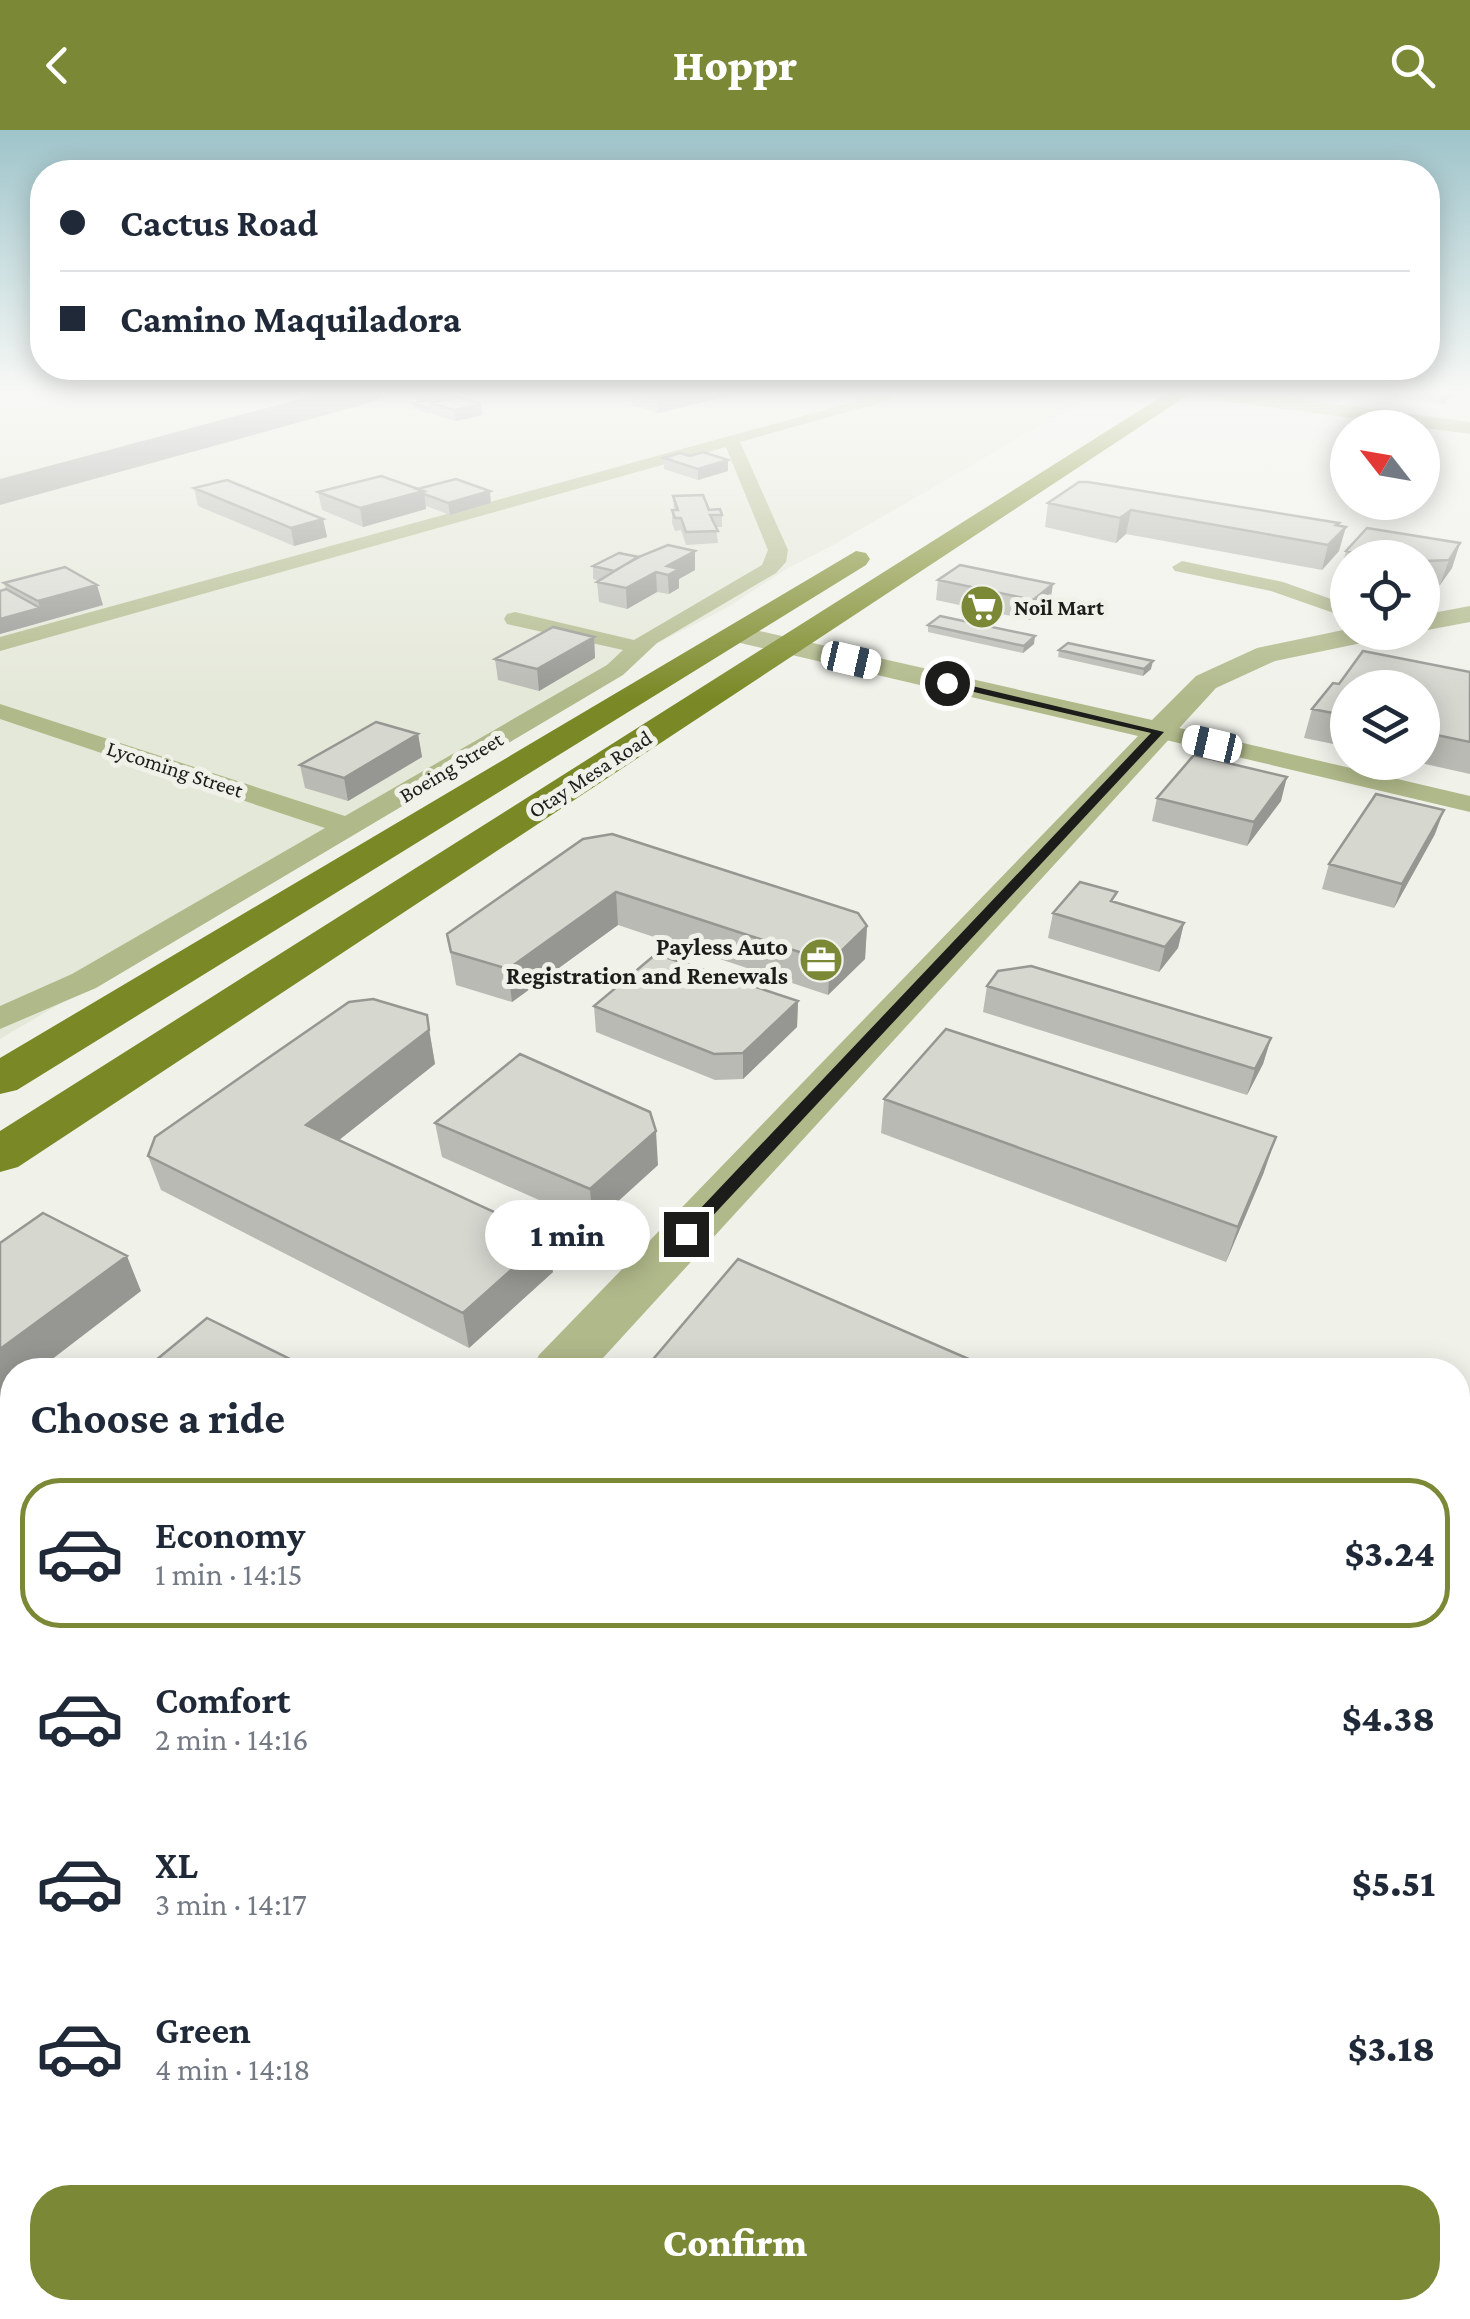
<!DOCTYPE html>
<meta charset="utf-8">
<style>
:root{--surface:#fff;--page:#f6f6f7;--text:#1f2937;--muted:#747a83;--line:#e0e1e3;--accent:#7b8835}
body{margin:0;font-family:"Crimson Pro",serif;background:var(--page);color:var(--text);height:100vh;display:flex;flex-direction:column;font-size:38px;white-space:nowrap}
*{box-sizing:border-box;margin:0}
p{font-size:32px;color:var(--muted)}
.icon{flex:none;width:55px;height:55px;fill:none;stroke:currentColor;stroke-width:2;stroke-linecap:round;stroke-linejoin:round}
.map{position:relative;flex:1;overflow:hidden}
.drawer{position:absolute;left:0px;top:1228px;width:1470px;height:962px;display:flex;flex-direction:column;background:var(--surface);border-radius:40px 40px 0 0;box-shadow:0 5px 25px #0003}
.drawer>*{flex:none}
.hud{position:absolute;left:30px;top:30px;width:1410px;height:220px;border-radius:40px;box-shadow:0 5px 25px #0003;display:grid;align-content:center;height:220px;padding:0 30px;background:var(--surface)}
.needle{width:65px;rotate:301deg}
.controls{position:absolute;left:1330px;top:280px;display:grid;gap:20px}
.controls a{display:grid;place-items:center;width:110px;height:110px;border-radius:50%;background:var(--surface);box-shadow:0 5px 25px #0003;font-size:50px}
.end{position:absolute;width:45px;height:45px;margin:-22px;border:12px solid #1c1d1a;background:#fff;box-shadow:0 0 0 5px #fff}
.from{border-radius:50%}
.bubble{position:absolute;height:70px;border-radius:35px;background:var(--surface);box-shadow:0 5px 25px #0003;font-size:32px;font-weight:800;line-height:70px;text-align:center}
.car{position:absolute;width:30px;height:60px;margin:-30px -15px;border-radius:12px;box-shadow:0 0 8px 2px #0007;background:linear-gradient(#fff 24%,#345 0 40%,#fff 0 76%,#345 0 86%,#fff 0)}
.hud b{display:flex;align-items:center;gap:35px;height:95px;font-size:38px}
.hud b+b{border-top:2px solid var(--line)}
.hud i{width:25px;height:25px;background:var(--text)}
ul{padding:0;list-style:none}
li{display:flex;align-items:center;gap:30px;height:150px;margin:0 20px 15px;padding:0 10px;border:5px solid transparent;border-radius:40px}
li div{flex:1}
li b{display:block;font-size:38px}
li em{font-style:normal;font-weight:800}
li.on{border-color:var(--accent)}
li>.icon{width:90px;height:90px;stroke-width:1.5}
h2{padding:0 30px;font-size:45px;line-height:120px}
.action{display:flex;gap:20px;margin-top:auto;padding:20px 30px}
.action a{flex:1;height:115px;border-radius:40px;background:var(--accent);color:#fff;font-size:40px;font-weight:800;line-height:115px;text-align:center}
header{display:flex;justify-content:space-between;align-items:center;height:130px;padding:0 30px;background:var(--accent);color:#fff;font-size:45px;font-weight:800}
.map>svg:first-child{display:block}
</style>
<header><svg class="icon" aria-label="back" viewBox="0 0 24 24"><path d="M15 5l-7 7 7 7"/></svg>Hoppr<svg class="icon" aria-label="search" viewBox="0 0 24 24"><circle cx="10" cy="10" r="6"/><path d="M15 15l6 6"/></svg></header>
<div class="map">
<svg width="1470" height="2189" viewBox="0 0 1470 2189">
<rect width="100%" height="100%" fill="#f0f2ea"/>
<path fill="#e4e8d8" d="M0 263H1096L835 414 788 438 728 477 656 514 619 546 0 909Z"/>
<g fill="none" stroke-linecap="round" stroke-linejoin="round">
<path fill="#9a9c96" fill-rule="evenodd" d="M323 263H381L376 271 0 375V349Z"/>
<path fill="#b0b98a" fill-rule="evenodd" d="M886 263 893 267 890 270 740 312 788 420 786 432 776 443 657 513 623 545 96 858 0 899V876L72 844 325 698 0 589V574L345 686 607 535 623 520 507 494 504 489 507 484 515 482 634 510 762 435 768 420 726 317 0 521V507Z
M1182 431 1283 452 1348 475V488L1271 461 1175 441 1172 437Z
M1158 593 1470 666V682L1149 606 1145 601Z
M12 1792V1862L0 1867V1797Z
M492 2178H573L577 2189H496Z"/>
<path fill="#b0b98a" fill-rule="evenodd" d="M1202 263H1251L1470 292V304L1211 269Z
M1470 476V492L1422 501V485Z
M733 495 1152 590 1196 546 1257 518 1348 499V502H1390L1376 510 1275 531 1216 558 592 1240H531L539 1225 1138 606 723 509 719 503Z
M0 1693 12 1698V1777L0 1772Z"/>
<path fill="#7a8825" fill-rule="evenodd" d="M1167 263H1191L18 1037 0 1042V1001Z
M856 421 866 423 870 429 866 435 17 960 0 964V928Z"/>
</g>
<path fill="#b8bab3" d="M631 263H739L658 283 632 275Z
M1361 263H1454L1443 274Z
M436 268 482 285 456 291 432 284V282L428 283 413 278V273Z
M664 328 728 341 698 350 664 339Z
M194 358 323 389 327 407 294 416 198 376Z
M417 359 491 373 450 385 426 376V379L363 397 322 380 318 362Z
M673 366 722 385V397H716L718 413 686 415 681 400 675 401 672 393V380H674Z
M1048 373 1339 393V421L1322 440 1126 404 1116 413 1045 397Z
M1460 413 1452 438 1440 455 1422 456V428H1348V448L1339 446 1346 421Z
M593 436 695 440 679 449V458L669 464 657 462 627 479 599 472 597 452 600 451 593 449Z
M938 450 1050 474 1030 490 936 470Z
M4 453 103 475 0 504V461L6 459Z
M928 495 1034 514 1023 523 928 502Z
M594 507 595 528 539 561 498 550 495 529Z
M1059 520 1151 539 1143 546 1058 527Z
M1470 542V644L1416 632H1422V558H1348V617L1304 608 1312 579 1339 554Z
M418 604 422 627 348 671 305 658 300 635Z
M1157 668 1281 671 1247 716 1152 691Z
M1435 704 1394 778 1322 759 1329 734Z
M583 709 867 796 865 829 828 865 618 795 512 872 456 855 447 804Z
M1053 783 1184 793 1178 818 1159 842 1048 808Z
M987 856 1271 908 1263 934 1247 965 983 882Z
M798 871 797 897 743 949 715 950 596 902 594 876Z
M427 885 435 934 339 1010 553 1142 469 1218 161 1060 148 1026Z
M884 969 1264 1042 1226 1132 881 1003Z
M435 993 658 1035 593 1094 442 1027Z"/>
<path fill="#969792" d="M675 263H739L658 283 657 267Z
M1446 263H1454L1443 274Z
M481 274 482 285 456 291 454 280Z
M728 330V341L698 350V339Z
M424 361 426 379 363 397 360 378Z
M490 361 491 373 450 385 448 373Z
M1131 380 1126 404 1116 413 1120 388Z
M323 389 327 407 294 416 291 398Z
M1339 393 1334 409 1346 397 1339 421 1322 440 1328 415Z
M1460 413 1452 438 1440 455 1449 430Z
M695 421V440L679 449V458L669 464 667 436Z
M656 442 657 462 627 479 626 458Z
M1053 454 1050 474 1030 490 1033 470Z
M97 455 103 475 0 504V489L40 478 38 471Z
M1035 506 1034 514 1023 523 1024 516Z
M594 507 595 528 539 561 537 539Z
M1153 531 1151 539 1143 546 1144 539Z
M418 604 422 627 348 671 344 648Z
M1287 647 1281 671 1247 716 1254 692Z
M1444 680 1435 704 1394 778 1402 754Z
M616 762 618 795 512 872 508 839Z
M1184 793 1178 818 1159 842 1165 817Z
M867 796 865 829 828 865 830 832Z
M798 871 797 897 743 949V923Z
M429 900 435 934 315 1029 306 995Z
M1271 908 1263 934 1247 965 1255 939Z
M656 1001 658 1035 593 1094 590 1059Z
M1276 1007 1264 1042 1226 1132 1238 1097Z
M548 1107 553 1142 469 1218 463 1183Z
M127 1126 141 1161 38 1240H12V1259L0 1269V1219Z
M12 1490V1543L0 1555V1501Z"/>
<path fill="#d6d8d0" stroke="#969792" stroke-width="2.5" d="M642 263H675L657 267Z
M457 267 481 274 454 280 431 273Z
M436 268 444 270 431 273V277L428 278 413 273Z
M703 322 728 330 698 339 664 328 680 323 690 326Z
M381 346 424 361 360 378 318 362Z
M456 349 490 361 448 373 424 364V361L417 359Z
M227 350 323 389 291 398 194 358Z
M1079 352H1088L1339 393 1336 395 1346 397 1328 415 1131 380 1120 388 1048 373Z
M703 365 709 380 720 379 722 385H710L718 401 686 402 681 388H675L672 380H678L673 366Z
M1367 398 1460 413 1449 430 1424 431 1422 433V428H1377L1346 421Z
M668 415 695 421 667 436 679 439 668 445 656 442 626 458 597 452 636 428Z
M619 423 639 427 614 441 593 436Z
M960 435 1053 454 1033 470 938 450Z
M65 437 97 455 38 471 4 453Z
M6 459 40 478 0 489V461Z
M940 486 1035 506 1024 516 928 495Z
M553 497 594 507 537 539 495 529Z
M1068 513 1153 531 1144 539 1059 520Z
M1363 521 1470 542V612L1422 602V558H1348V586L1312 579 1333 553 1339 554Z
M376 592 418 604 344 648 300 635Z
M1194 625 1287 647 1254 692 1157 668Z
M1376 664 1444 680 1402 754 1329 734Z
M612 704 858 783 867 796 830 832 616 762 508 839 451 822 447 804 583 709Z
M1080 752 1117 762 1111 771 1184 793 1165 817 1053 783Z
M656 824 798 871 743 923 714 924 594 876Z
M1031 836 1271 908 1255 939 987 856 998 841Z
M373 869 427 885 429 900 306 995 548 1107 463 1183 148 1026 155 1007 248 942 349 872Z
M946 899 1276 1007 1238 1097 884 969Z
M520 924 650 982 656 1001 590 1059 435 993Z
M43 1083 127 1126 0 1219V1113Z
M738 1129 994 1240H644Z
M207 1188 300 1234 293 1240H144Z
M12 1349V1490L0 1501V1359Z"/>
<linearGradient id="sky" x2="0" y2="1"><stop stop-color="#9ec4ca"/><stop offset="0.46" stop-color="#f8f9f6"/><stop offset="1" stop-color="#f8f9f6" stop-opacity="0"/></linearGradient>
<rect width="1470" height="569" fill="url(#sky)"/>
<path fill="#1c1d1a" d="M947 550 1164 602 692 1108H680V1100L1151 603 944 555Z"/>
<defs>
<symbol id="supermarket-disc" viewBox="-11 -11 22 22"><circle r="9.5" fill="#7b8835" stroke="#f0f2ea"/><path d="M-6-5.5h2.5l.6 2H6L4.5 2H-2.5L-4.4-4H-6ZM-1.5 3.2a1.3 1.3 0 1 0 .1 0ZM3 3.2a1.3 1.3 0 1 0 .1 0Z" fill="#fff"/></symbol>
<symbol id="office-disc" viewBox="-11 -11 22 22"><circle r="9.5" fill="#7b8835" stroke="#f0f2ea"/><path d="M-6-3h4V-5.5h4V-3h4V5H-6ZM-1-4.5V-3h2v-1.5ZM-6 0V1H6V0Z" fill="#fff"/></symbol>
</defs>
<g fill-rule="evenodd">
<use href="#supermarket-disc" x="957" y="452" width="50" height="50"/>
<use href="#office-disc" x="796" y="805" width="50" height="50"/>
</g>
<g text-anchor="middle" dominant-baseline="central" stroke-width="10" stroke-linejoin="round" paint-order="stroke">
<g font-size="22" font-weight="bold" fill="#1c1d1a" stroke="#f0f2ea" text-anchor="start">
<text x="1014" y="477">Noil Mart</text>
</g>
<g font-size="22" fill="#1c1d1a" stroke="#f0f2ea">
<text transform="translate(451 637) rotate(-31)">Boeing Street</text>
<text transform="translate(175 639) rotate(18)">Lycoming Street</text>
<text transform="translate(590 644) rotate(-33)">Otay Mesa Road</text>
</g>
<g font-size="25" font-weight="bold" fill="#1c1d1a" stroke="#f0f2ea" text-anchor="end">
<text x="788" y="816">Payless Auto<tspan x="788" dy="29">Registration and Renewals</tspan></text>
</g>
</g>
</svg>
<div class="controls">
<a><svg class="needle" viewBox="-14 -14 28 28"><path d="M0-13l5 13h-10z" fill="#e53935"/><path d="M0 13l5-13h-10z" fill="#747a83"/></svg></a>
<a><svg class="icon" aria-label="locate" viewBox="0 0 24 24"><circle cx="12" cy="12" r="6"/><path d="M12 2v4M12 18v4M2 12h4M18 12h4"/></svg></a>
<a><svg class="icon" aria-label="layers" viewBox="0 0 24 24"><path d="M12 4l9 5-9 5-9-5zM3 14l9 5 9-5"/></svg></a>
</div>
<i class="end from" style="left:947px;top:553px"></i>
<i class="end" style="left:686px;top:1104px"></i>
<div class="bubble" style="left:485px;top:1070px;width:165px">1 min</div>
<i class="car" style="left:851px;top:530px;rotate:103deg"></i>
<i class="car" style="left:1212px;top:614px;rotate:283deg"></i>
<div class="hud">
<b><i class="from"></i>Cactus Road</b>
<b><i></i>Camino Maquiladora</b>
</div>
<section class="drawer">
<h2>Choose a ride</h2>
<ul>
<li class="on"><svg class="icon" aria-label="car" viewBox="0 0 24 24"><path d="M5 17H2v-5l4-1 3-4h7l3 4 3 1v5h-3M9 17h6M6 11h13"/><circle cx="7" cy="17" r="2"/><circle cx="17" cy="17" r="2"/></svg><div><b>Economy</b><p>1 min · 14:15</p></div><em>$3.24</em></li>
<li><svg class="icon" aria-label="car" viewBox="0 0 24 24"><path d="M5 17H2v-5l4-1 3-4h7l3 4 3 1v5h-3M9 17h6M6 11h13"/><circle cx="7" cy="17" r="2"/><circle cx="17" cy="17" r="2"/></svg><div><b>Comfort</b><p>2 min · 14:16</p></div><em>$4.38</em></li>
<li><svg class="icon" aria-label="car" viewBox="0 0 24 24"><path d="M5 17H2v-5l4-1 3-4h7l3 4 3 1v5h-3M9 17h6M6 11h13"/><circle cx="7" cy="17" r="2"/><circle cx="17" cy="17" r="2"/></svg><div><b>XL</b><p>3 min · 14:17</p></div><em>$5.51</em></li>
<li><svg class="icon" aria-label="car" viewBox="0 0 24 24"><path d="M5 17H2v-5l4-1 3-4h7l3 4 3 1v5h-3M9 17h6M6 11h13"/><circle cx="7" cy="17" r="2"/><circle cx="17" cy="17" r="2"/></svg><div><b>Green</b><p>4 min · 14:18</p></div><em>$3.18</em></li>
</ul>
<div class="action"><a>Confirm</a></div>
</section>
</div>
